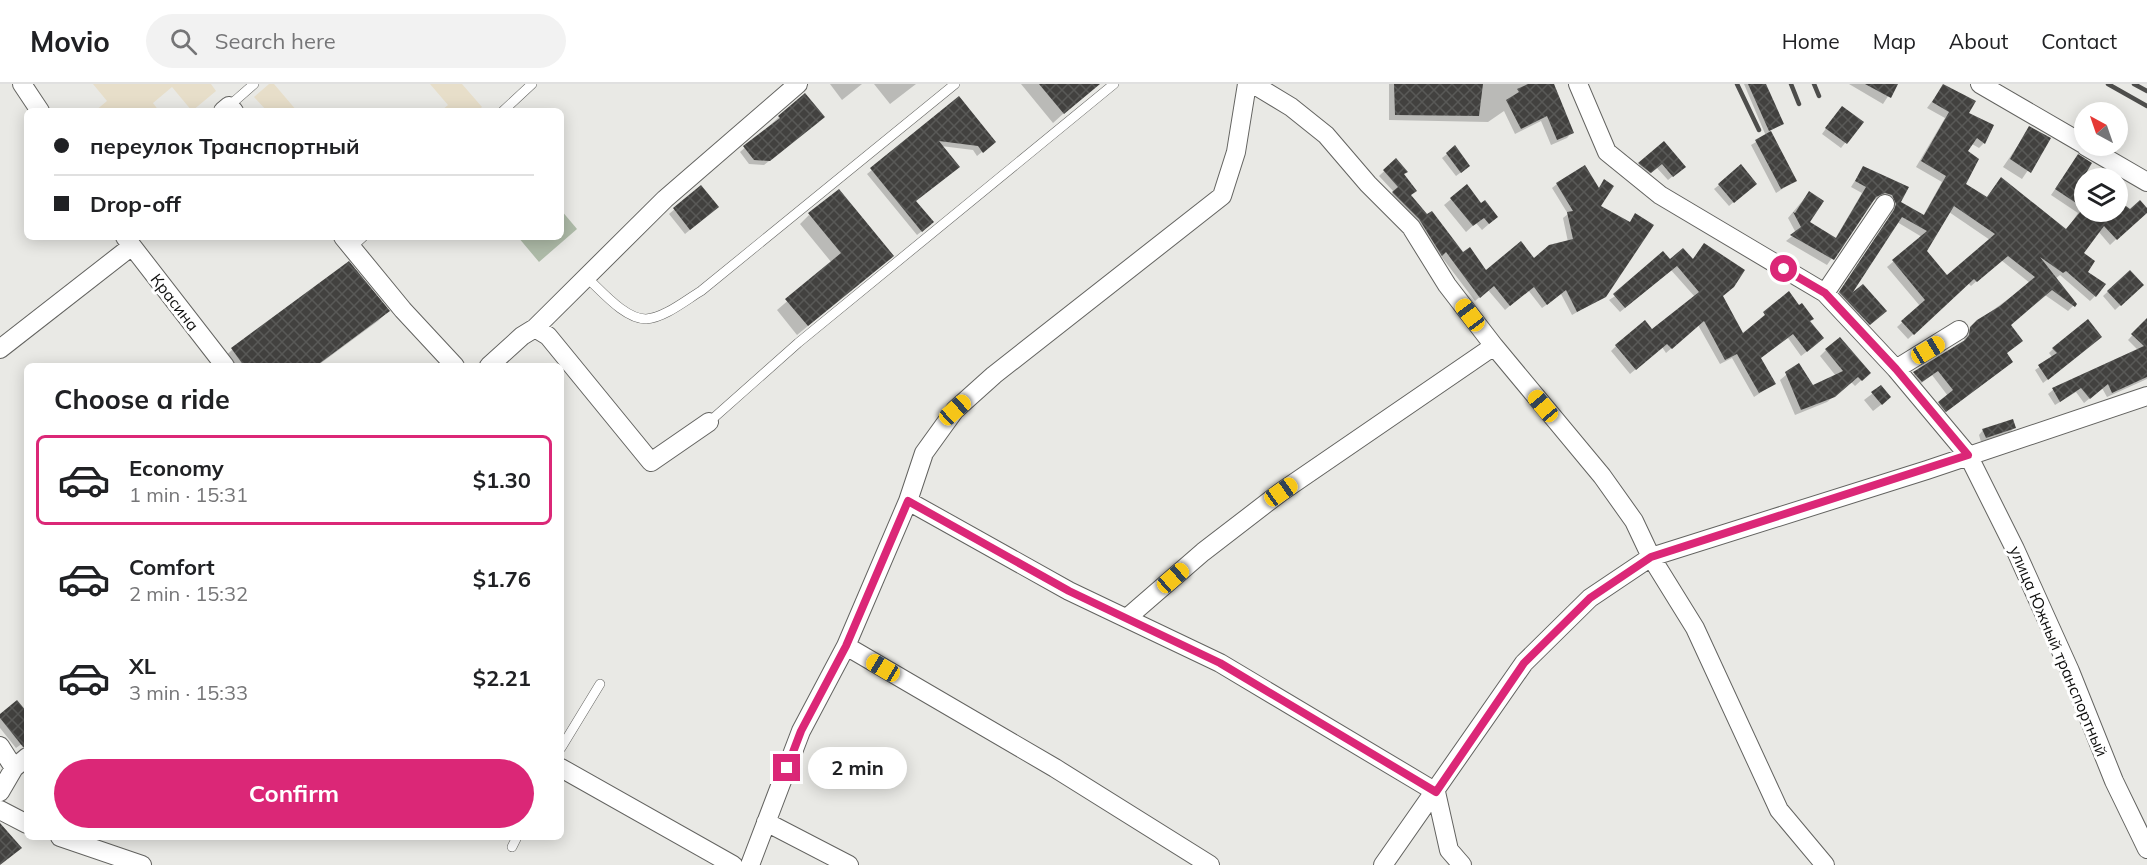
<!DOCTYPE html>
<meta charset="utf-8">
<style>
:root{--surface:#fff;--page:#f2f2f2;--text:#202124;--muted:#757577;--line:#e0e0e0;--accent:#db2777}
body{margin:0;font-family:Mulish,sans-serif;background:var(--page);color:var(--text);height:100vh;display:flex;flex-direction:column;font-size:22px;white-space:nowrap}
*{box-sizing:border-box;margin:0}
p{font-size:20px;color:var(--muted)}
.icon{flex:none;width:33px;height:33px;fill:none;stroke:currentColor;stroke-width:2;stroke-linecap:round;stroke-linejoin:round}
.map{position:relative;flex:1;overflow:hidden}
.drawer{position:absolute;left:24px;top:279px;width:540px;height:477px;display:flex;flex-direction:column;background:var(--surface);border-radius:9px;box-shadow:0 3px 15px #0003}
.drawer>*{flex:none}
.guide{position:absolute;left:24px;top:24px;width:540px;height:132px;border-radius:9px;box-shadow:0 3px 15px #0003;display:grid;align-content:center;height:132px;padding:0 30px;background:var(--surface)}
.needle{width:39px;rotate:320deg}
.buttons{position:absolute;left:2074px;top:18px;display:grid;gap:12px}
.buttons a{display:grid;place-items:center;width:54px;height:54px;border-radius:50%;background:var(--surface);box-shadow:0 3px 15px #0003;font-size:30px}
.end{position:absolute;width:27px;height:27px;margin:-14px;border:8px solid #db2777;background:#fff;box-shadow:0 0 0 3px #fff}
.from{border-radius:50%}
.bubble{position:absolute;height:42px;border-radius:21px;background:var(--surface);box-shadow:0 3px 15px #0003;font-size:20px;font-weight:700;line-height:42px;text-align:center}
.car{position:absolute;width:18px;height:36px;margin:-18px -9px;border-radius:8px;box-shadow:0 0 4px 2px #0007;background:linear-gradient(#f5c518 24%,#345 0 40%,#f5c518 0 76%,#345 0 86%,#f5c518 0)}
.guide b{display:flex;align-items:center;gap:21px;height:57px;font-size:22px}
.guide b+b{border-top:2px solid var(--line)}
.guide i{width:15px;height:15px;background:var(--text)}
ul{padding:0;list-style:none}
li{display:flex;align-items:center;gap:18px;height:90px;margin:0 12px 9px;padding:0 18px;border:3px solid transparent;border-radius:9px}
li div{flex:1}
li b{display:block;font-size:22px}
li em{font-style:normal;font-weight:700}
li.on{border-color:var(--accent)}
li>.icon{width:54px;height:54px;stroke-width:1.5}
h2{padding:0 30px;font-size:27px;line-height:72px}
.cta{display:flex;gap:12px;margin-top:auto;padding:12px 30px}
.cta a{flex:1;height:69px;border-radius:36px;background:var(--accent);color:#fff;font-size:24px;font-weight:700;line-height:69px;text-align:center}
header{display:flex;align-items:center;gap:36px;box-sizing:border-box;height:84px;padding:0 30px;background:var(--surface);border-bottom:2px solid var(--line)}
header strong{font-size:28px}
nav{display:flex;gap:33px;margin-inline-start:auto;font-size:21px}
.search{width:420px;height:54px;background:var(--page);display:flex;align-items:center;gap:15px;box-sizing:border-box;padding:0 21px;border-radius:33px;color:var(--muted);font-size:22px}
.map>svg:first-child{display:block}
</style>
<header>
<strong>Movio</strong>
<div class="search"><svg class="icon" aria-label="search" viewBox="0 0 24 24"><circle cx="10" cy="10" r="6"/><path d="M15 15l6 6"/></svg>Search here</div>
<nav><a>Home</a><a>Map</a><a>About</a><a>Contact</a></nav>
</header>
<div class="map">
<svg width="2147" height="781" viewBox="0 0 2147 781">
<defs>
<pattern id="building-cross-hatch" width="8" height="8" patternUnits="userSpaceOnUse" patternTransform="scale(1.5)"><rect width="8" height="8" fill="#42413f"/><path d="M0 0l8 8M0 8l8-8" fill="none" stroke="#595957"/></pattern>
</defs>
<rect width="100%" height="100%" fill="#e9e9e5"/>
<path fill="#e7dec9" d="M93 0H211L216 7 192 27 172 3 153 19 159 27H95L107 17Z
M269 0H274L297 27H267L254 13Z
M430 0H462L482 23 477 27H441L448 21Z"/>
<path fill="#aebba8" d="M561 126 577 145 539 178 518 153H561Z"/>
<path fill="#0003" fill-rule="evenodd" d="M830 0H862L842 16Z
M874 0H916L890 20Z
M1021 0H1096L1053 39Z
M1389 0H1554L1572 48 1567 54 1551 61 1541 37 1515 50 1504 27 1488 38 1389 36Z
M1744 0H1764L1782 40 1770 47 1796 96 1776 109 1751 61 1766 52Z
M1849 0H1896L1883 20Z
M1944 1 1967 29 1984 59 1979 64 1972 60 1966 67 1964 101 1986 114 2001 95 2066 147 2078 129 2051 111 2078 72 2083 91 2087 94 2085 128H2118V117L2131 127 2147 126 2110 161 2098 147 2082 170 2095 212 2090 217 2060 191 2055 195 2075 220 2068 227 2045 211 2009 241 2021 257 2006 270V283L1940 332 1933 324 1948 312 1932 291 1916 303 1908 294 1964 258 1965 250 1978 237 2030 199 2001 176 1971 202 1968 199 1908 255 1897 243 1920 222 1887 183 1922 153 1897 138 1848 214 1879 232 1864 246 1835 214 1889 133 1891 127 1886 116 1879 114 1872 117 1827 181 1786 157 1796 149 1788 134 1809 109 1808 139 1835 155 1862 109 1851 103 1863 84 1906 104 1899 119 1923 132 1942 98 1916 83 1945 34 1927 24ZM1949 128 1990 156 1947 193 1925 167Z
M959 14 989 62 977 72 973 66 941 62 915 118 927 143 917 151 867 90Z
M1838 28 1862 38 1841 64 1822 50Z
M779 33 819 38 764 81 749 80 740 68Z
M2030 44 2049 55 2022 95 2003 83Z
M1664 59 1679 87 1668 96 1657 84 1646 93 1635 84Z
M1447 70 1464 86 1456 92 1442 74Z
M1396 76 1409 112 1463 170 1485 188 1534 176 1568 158 1563 134 1568 130 1552 104 1557 100 1598 105 1604 97 1599 123 1629 139 1636 131 1605 212 1572 231 1561 210 1542 224 1528 206 1505 226 1488 206 1475 217 1441 172 1437 175 1388 113 1394 108 1379 92Z
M1719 101 1750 104 1729 122 1714 105Z
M1467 102 1490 139 1482 146 1476 139 1466 148 1444 121Z
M701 103 713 127 685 150 669 130Z
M809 131 882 181 797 251 777 226 832 179 800 140Z
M1704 161 1721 213 1742 251 1789 209 1809 238 1818 259 1801 272 1788 254 1760 274 1774 300 1754 313 1732 274 1720 280 1698 241 1666 269 1662 263 1630 290 1611 267 1616 262 1652 247 1695 213 1671 186 1620 228 1609 216 1670 177 1692 176Z
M348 180 388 227 378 237 317 282H227L222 275 232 266Z
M2129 188 2142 201 2115 226 2103 212Z
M2145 238 2147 295 2107 313 2102 304 2084 319 2076 308 2055 321 2048 310 2053 306 2138 266 2128 256Z
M2096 257 2043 299 2035 286 2053 274 2049 269 2053 265Z
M1826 266 1869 289 1855 302 1851 298 1827 318 1795 331 1780 296 1798 281 1813 303 1836 292 1820 272Z
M1881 303 1882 320 1873 327 1864 316Z
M2014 344 2009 349 1981 358 1979 351 1983 346Z
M27 630V656L16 664 0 644V631Z"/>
<path fill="url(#building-cross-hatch)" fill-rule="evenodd" d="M1039 0H1100L1064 30Z
M1394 0H1483L1479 32 1395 31Z
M1528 0H1554L1574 49 1557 56 1547 32 1521 45 1506 16 1519 8 1517 5Z
M1748 0H1766L1784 40 1769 47Z
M1865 0H1898L1891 14Z
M1943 0 1976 17 1969 29 1994 41 1985 60 1977 54 1968 67 1979 75 1966 100 1987 113 2001 93 2066 145 2080 128H2118V116L2130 125 2140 116 2147 124V129L2117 156 2104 142 2084 169 2095 177 2088 188 2106 200 2096 213 2066 187 2063 189 2040 173 2077 220 2075 223 2052 206 2011 241 2023 257 2007 269 2013 278 1946 328 1938 318 1953 306 1938 287 1922 298 1913 288 1965 256 1969 251 1970 243 1977 236 2000 222 2035 193 2008 172 1977 198 1974 195 1914 251 1901 237 1925 216 1892 176 1927 147 1902 133 1853 208 1863 200 1887 227 1870 241 1839 208 1894 126 1896 120 1892 111 1885 109 1876 113 1834 176 1790 151 1801 143 1793 128 1795 129 1809 107 1824 117 1810 138 1836 154 1866 103 1855 97 1863 82 1909 103 1901 118 1924 131 1946 92 1921 77 1949 28 1932 18ZM1954 122 1995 150 1947 191 1927 167Z
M805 9 825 33 770 77 754 76 743 62 780 34 778 32Z
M959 12 996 58 983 69 978 62 939 57 960 83 916 117 934 138 922 148 870 84Z
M1842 22 1864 38 1847 60 1825 44Z
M2029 42 2051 54 2031 89 2010 75Z
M1771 47 1797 97 1781 105 1755 56Z
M1664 57 1686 83 1673 93 1662 80 1651 89 1638 79Z
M1455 61 1470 82 1461 89 1446 69Z
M2078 70 2092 79 2085 91V125L2055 105Z
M1396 74 1408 88 1404 90 1417 107 1411 111 1427 130 1432 127 1463 168 1470 163 1486 186 1521 157 1534 174 1549 161 1573 155 1567 128 1573 127 1556 99 1585 81 1599 104 1604 95 1614 102 1601 122 1630 138 1635 129 1654 141 1606 213 1577 228 1566 206 1547 221 1534 203 1510 222 1494 202 1480 214 1446 168 1442 172 1419 135 1392 108 1398 103 1383 86Z
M1741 80 1757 100 1734 119 1718 100Z
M1467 100 1481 119 1485 116 1498 133 1489 140 1484 134 1473 142 1450 114Z
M701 101 719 123 690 146 673 124Z
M839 105 894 172 808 242 785 215 841 169 808 129Z
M1704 159 1745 186 1734 203 1723 212 1743 249 1765 231 1763 228 1789 207 1799 221 1802 219 1814 235 1810 237 1824 254 1807 268 1793 250 1761 274 1776 300 1759 309 1737 270 1725 276 1704 237 1672 265 1667 260 1636 286 1615 261 1645 236 1652 245 1699 208 1677 182 1625 224 1613 210 1663 167 1670 175 1683 164 1693 175Z
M349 177 390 227 316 282H244L231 264Z
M2130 186 2144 201 2121 222 2107 207Z
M2147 234V293L2112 309 2108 300 2090 315 2081 304 2060 318 2052 304 2144 262 2131 250Z
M2088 235 2102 253 2048 296 2038 281 2057 269 2052 264Z
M1840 253 1871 289 1862 297 1858 293 1835 313 1801 326 1785 288 1799 279 1813 301 1843 287 1825 265Z
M1881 301 1891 313 1882 321 1871 308Z
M2013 335 2016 344 1986 354 1982 345Z
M17 616 27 628V662L23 663 0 634V630Z
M0 739 22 764 0 781Z"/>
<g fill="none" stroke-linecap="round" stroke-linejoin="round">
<defs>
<path id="lane" d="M229 22 254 0
M503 27 532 0
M352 163 363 153
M585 192C600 205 624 235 646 235 664 234 686 216 701 207L955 0
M709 338 798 259 1114 0
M561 664 600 600
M512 763 517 753"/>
<path id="street" d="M22 0 40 27
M1253 0 1291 23 1326 51 1368 100 1411 143 1447 201 1494 262 1602 392 1634 437 1651 473 1695 544 1779 726 1825 781
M1578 0 1607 68 1660 111 1825 209 1896 285 1968 371 2015 465 2070 587 2114 697 2147 765
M1980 0 2085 61
M223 27 229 22 234 27
M2085 62 2147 98
M125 153 225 282
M343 153 403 226 455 282
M1825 209 1885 120
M535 244 548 252 651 378 709 338
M0 265 132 162
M489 282 522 252 535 244 665 115 798 0
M1896 285 1959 246
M908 417 1069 507 1220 579 1436 708 1449 766 1462 781
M1128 533 1203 468 1281 408 1494 262
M846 562 1055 684 1210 781
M0 662 14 684
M561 684 733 781
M0 708 14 684 27 673
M0 726 27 740
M766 738 849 781
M60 753 142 781
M750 781 801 647 846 562 908 417 924 369 955 326 994 291 1222 112 1236 68 1247 0
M1383 781 1524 579 1590 514 1651 473 1927 386 2147 312"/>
</defs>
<use href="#lane" stroke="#636360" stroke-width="10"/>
<use href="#street" stroke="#636360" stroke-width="20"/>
<use href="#lane" stroke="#fff" stroke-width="9"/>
<use href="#street" stroke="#fff" stroke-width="18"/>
<path stroke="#4d4d4b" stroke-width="4.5" d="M1737 0 1759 46
M1791 0 1799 20
M1814 0 1819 12
M2108 0 2147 22
M2134 0 2147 7"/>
</g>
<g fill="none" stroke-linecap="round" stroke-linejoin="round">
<path stroke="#db2777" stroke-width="8" d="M787 684 801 647 846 562 908 417 1069 507 1220 579 1436 708 1524 579 1590 514 1651 473 1968 371 1896 285 1825 209 1784 185"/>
</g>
<g text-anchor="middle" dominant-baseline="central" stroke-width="6" stroke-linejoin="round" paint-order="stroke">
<g font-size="16" fill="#0f0f0e" stroke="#fff">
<text transform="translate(175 218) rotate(52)">Красина</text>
<text transform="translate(2059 567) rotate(67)">улица Южный транспортный</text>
</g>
</g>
</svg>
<div class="buttons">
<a><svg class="needle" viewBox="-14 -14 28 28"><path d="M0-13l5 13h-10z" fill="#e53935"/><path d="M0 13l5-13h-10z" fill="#757577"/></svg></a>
<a><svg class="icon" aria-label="layers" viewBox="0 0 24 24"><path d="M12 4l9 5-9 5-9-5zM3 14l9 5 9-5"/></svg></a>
</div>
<i class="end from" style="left:1784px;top:185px"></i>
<i class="end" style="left:787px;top:684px"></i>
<div class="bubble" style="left:808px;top:663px;width:99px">2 min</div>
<i class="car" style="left:1470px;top:231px;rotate:323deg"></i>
<i class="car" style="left:1928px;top:266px;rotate:59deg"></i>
<i class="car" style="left:1543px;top:322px;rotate:320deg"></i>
<i class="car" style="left:955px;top:326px;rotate:48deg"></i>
<i class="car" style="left:1281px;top:408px;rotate:55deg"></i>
<i class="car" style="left:1173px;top:494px;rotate:49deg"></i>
<i class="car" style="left:883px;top:584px;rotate:301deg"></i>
<div class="guide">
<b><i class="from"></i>переулок Транспортный</b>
<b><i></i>Drop-off</b>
</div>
<section class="drawer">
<h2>Choose a ride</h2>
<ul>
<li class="on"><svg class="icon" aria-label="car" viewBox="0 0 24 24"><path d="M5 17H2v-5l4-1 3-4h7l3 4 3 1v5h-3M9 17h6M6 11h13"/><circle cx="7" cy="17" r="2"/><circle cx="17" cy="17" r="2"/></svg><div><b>Economy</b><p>1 min · 15:31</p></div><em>$1.30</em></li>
<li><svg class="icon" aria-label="car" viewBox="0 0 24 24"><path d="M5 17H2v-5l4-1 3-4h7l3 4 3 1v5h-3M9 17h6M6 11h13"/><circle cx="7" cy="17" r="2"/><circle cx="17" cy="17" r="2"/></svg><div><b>Comfort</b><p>2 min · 15:32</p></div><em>$1.76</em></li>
<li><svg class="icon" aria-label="car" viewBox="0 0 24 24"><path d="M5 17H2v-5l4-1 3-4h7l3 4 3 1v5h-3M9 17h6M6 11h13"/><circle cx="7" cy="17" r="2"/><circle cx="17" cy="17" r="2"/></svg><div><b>XL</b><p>3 min · 15:33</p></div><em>$2.21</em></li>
</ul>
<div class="cta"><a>Confirm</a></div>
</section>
</div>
